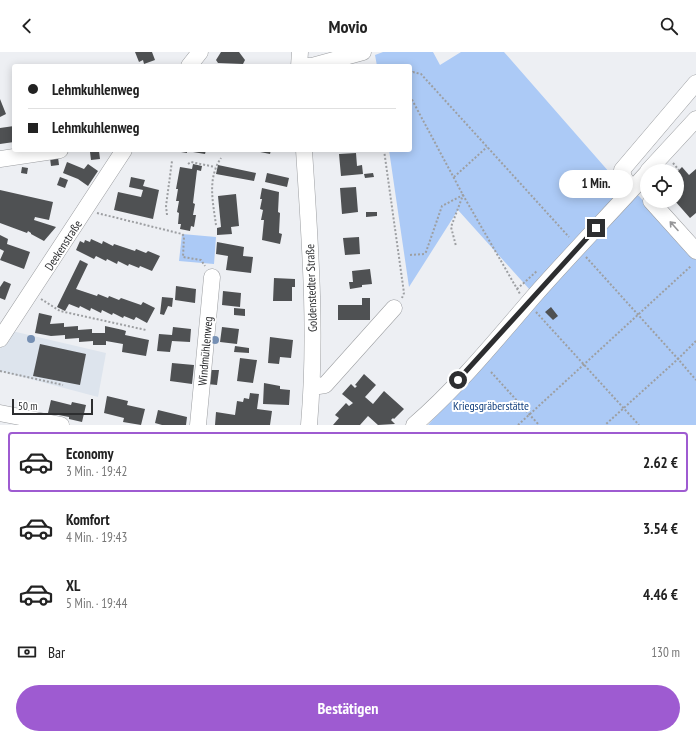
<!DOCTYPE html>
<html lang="de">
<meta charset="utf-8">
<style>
:root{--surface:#fff;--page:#f2f2f2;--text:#222;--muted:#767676;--line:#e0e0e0;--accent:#9e5bd1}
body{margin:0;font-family:"PT Sans Narrow",sans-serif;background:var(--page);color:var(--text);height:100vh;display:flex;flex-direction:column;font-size:15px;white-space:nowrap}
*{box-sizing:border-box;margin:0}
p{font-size:13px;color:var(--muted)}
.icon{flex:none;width:22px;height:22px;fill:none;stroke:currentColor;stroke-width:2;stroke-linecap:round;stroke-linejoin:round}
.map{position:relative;height:373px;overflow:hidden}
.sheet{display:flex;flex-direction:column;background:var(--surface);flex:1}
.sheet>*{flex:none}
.guide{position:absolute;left:12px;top:12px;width:400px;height:88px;border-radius:4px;box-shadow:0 2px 10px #0003;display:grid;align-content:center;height:88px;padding:0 16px;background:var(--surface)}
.buttons{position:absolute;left:640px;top:112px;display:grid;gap:8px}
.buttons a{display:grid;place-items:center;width:44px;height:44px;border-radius:50%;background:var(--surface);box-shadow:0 2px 10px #0003;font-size:20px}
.scale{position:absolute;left:12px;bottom:10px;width:81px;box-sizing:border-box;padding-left:4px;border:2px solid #2d2e30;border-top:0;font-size:11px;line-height:14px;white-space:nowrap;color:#2d2e30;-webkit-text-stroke:3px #fff;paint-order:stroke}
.end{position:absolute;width:18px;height:18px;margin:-9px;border:5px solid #2d2e30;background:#fff;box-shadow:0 0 0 2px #fff}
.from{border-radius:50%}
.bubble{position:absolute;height:28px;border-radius:14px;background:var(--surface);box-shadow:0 2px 10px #0003;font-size:13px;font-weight:700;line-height:28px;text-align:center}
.guide b{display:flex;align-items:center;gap:14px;height:38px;font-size:15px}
.guide b+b{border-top:1px solid var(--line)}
.guide i{width:10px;height:10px;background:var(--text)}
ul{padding:7px 0 0;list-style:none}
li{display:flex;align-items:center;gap:12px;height:60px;margin:0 8px 6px;padding:0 8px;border:2px solid transparent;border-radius:4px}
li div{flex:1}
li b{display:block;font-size:15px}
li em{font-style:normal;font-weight:700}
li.active{border-color:var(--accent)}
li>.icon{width:36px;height:36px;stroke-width:1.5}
.pay{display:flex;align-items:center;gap:10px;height:44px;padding:0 16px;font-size:15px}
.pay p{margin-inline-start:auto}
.button{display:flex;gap:8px;margin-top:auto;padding:8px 16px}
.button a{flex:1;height:46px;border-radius:24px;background:var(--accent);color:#fff;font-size:16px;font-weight:700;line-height:46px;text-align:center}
header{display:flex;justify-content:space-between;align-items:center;height:52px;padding:0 16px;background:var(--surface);font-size:18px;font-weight:700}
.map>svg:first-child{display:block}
</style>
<header><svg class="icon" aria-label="back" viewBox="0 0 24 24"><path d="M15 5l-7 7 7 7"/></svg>Movio<svg class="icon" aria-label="search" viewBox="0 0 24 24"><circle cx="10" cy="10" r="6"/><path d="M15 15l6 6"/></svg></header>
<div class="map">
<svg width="696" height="373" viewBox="0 0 696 373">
<rect width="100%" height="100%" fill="#edeff3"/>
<path fill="#dde4ed" d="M12 279 106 301 98 345 0 319V297Z"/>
<path fill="#accaf6" d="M383 0H433L440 13 461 0H504L624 137 639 144 696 208V373H428L539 248 458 158 409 235 389 98H410V14H377L375 3Z
M182 182 216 185 214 212 179 209Z"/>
<path fill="#4f5153" d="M135 0H152L155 8 144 12 143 8 139 10Z
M221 0H239L245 8 243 12 218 11 216 8Z
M0 47 6 62 0 65Z
M14 74V90L0 92V76Z
M181 98H206L205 102 187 99V101L181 100Z
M251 98H271L270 102Z
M99 99 100 107 91 108 90 100Z
M356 101 357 114 362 113 363 122 341 124 339 102Z
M58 105 59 113 51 114 50 106Z
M67 110 84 117 88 112 98 119 88 134 78 127 63 121Z
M193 112 202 114 201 119 197 118 193 151 195 152 193 163H196L194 175 191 174 190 179 180 177 181 172H178L179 161 177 160 179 149H176L178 137H176L180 115 192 117Z
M218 113 256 121 254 129 216 122Z
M22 115 28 116 27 122 21 121Z
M682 115 689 123 696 117V161L690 166 675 149H677V120Z
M267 121 289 126 287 135 265 130Z
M373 121 374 125 365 126 364 122Z
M60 125 68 128 65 136 57 133Z
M131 125 145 128 143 134 159 138 153 167 114 158 118 140 141 145 143 138 129 135Z
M356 135 358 160 342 162 340 136Z
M262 136 279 140 278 160 280 161 279 181 282 182 280 192 262 188 264 168H261L263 158 260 157 262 147H260Z
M0 138 53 150 49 168 35 165 34 168 56 175 44 189 31 182V181L28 179 27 181 0 171Z
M236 142 239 174 231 175 232 182 217 183V176L221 175 218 144Z
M366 160H377V164L366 165Z
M0 183 8 187 7 192 30 200 24 217 0 208 4 199 0 197Z
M359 185 360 202 345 203 343 186Z
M91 187 102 192 103 189 113 194 114 192 135 199 136 197 146 201 148 199 160 204 152 219 140 214 139 216 129 212 128 214 118 209 117 212 107 207 106 209 96 204 94 207 76 198 80 189 84 191 85 188 90 190Z
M217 190 244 195 243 204 253 205 251 221 226 218 228 204 216 202Z
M80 208 88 212 76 237 97 244 98 242 108 246 109 244 119 248 121 246 141 253 143 250 155 256 147 271 136 265 134 268 124 264 123 266 113 261 112 263 102 258 101 261 91 256 90 259 80 254 79 256 69 252 65 259 57 255Z
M370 217 372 232 362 233V235L350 237 349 230H353L352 219Z
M274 226 295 227V235H292V249H273Z
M4 229 11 232 5 248 0 246V235Z
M176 234 196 237 195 251 175 248Z
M223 239 241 241 240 255 222 253Z
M162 245 173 246 172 255 168 254 164 263 160 262Z
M362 246H370V268H338V253H362Z
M551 255 558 264 553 268 545 260Z
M234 256 245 257V264L234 263Z
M39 261 52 264 50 272 64 271V275L78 274V278L92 277V281H105V274L123 278 126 279 125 283 149 288 146 304 122 300 123 292 106 289V293H93V289L79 290V286L65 287V283L51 284 35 281Z
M173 275 191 277 190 290 172 289 170 300 157 299 159 282 172 283Z
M222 275 239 277 237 292 220 290Z
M270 285 293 288 291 306 280 305 279 312 268 311Z
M40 292 86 302 80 333 33 324Z
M235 294 249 296V301L234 300Z
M240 306 257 308 253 331 237 329Z
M172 311 194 313 192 332 170 329Z
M209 318H219L217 333 207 332Z
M364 322 376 333 365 345 373 352 384 339 404 357 394 367 393 366 391 368 395 372 378 373 368 364 360 373H333L339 366 335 363 346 351 349 354 353 351 342 342 351 332 355 336 357 334 355 333Z
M264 331 280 334V337L290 338 289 353 263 352Z
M250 341 259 342 257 357 272 359 270 373H215L216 360 235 363 237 349 243 350 244 346 249 347Z
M107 344 128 349 127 353 145 357 141 373 123 370 124 366 104 361Z
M51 348 71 353 72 350 86 353 82 370 69 367V365L48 361Z
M158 358 187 365 186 373H162L155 371Z"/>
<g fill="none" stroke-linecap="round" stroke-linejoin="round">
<defs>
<path id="minor" d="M300 0 299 14H312L363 0
M189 14 200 0
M304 98C310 190 317 281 309 373
M0 107 60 98
M648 119 696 67
M632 137 624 126 622 118 696 31
M651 149 696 199
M0 287 124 98
M312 335 325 333 394 256
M0 361 61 373
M198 373 212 225
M414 373C458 335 496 288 534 244 571 202 610 162 647 121"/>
</defs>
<use href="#minor" stroke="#9c9ea1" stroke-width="17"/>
<path stroke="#9d9fa2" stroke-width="2" stroke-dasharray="2 2" stroke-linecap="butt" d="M410 23 413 20 421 22 569 185
M410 44 463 143 520 242
M384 98 404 241 402 246
M673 111 679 118
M188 112 191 110 215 115
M454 125 487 95
M97 161 182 182 184 184 183 205 201 208 205 214
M167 163 166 154 172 109
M216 173C213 150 207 127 221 106
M410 203 424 202 426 200 442 154 463 143 451 175 456 194
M586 205 678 307 605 373
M517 237 537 219
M41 247 60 259 146 278
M536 260 639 373
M696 289 678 307 696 328
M0 319 63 333
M491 320 539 373
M518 373 691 214"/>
<use href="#minor" stroke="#fff" stroke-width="16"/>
</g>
<g fill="#758fb3">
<circle cx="31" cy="287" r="4"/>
<circle cx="215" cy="288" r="4"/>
</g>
<defs><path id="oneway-shaft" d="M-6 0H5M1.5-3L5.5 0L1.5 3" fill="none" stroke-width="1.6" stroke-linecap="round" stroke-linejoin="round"/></defs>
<use stroke="#969698" href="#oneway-shaft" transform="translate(674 174) rotate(-132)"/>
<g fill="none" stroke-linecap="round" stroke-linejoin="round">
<path stroke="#2d2e30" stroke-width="5" d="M458 328 596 176"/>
</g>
<g text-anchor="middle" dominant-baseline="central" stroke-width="4" stroke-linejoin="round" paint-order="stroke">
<g font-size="12" fill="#2d2e30" stroke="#fff">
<text transform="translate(63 193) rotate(-57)">Deekenstraße</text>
<text transform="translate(311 236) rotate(-92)">Goldenstedter Straße</text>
<text transform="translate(205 299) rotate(-85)">Windmühlenweg</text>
</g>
<g font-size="12" fill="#13407e" stroke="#fff">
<text x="491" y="353">Kriegsgräberstätte</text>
</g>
</g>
</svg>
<div class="buttons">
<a><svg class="icon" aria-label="locate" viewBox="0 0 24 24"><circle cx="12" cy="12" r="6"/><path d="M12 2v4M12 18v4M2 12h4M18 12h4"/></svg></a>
</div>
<div class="scale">50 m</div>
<i class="end from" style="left:458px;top:328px"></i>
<i class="end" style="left:596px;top:176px"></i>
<div class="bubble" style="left:559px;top:118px;width:74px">1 Min.</div>
<div class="guide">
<b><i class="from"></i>Lehmkuhlenweg</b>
<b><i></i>Lehmkuhlenweg</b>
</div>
</div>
<section class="sheet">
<ul>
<li class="active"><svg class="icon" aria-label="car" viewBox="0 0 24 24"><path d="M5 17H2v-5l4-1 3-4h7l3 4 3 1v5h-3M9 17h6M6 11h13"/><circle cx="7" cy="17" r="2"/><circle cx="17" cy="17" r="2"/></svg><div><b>Economy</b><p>3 Min. · 19:42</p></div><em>2.62 €</em></li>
<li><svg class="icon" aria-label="car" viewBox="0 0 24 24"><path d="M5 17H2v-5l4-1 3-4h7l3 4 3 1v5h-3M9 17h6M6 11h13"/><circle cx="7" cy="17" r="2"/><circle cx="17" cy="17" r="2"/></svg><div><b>Komfort</b><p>4 Min. · 19:43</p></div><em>3.54 €</em></li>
<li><svg class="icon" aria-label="car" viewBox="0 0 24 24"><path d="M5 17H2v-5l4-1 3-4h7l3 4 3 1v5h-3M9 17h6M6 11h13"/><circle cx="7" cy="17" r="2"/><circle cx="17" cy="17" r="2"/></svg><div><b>XL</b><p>5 Min. · 19:44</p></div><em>4.46 €</em></li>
</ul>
<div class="pay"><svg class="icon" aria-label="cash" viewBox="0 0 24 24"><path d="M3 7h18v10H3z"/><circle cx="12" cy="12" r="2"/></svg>Bar<p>130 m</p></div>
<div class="button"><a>Bestätigen</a></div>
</section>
